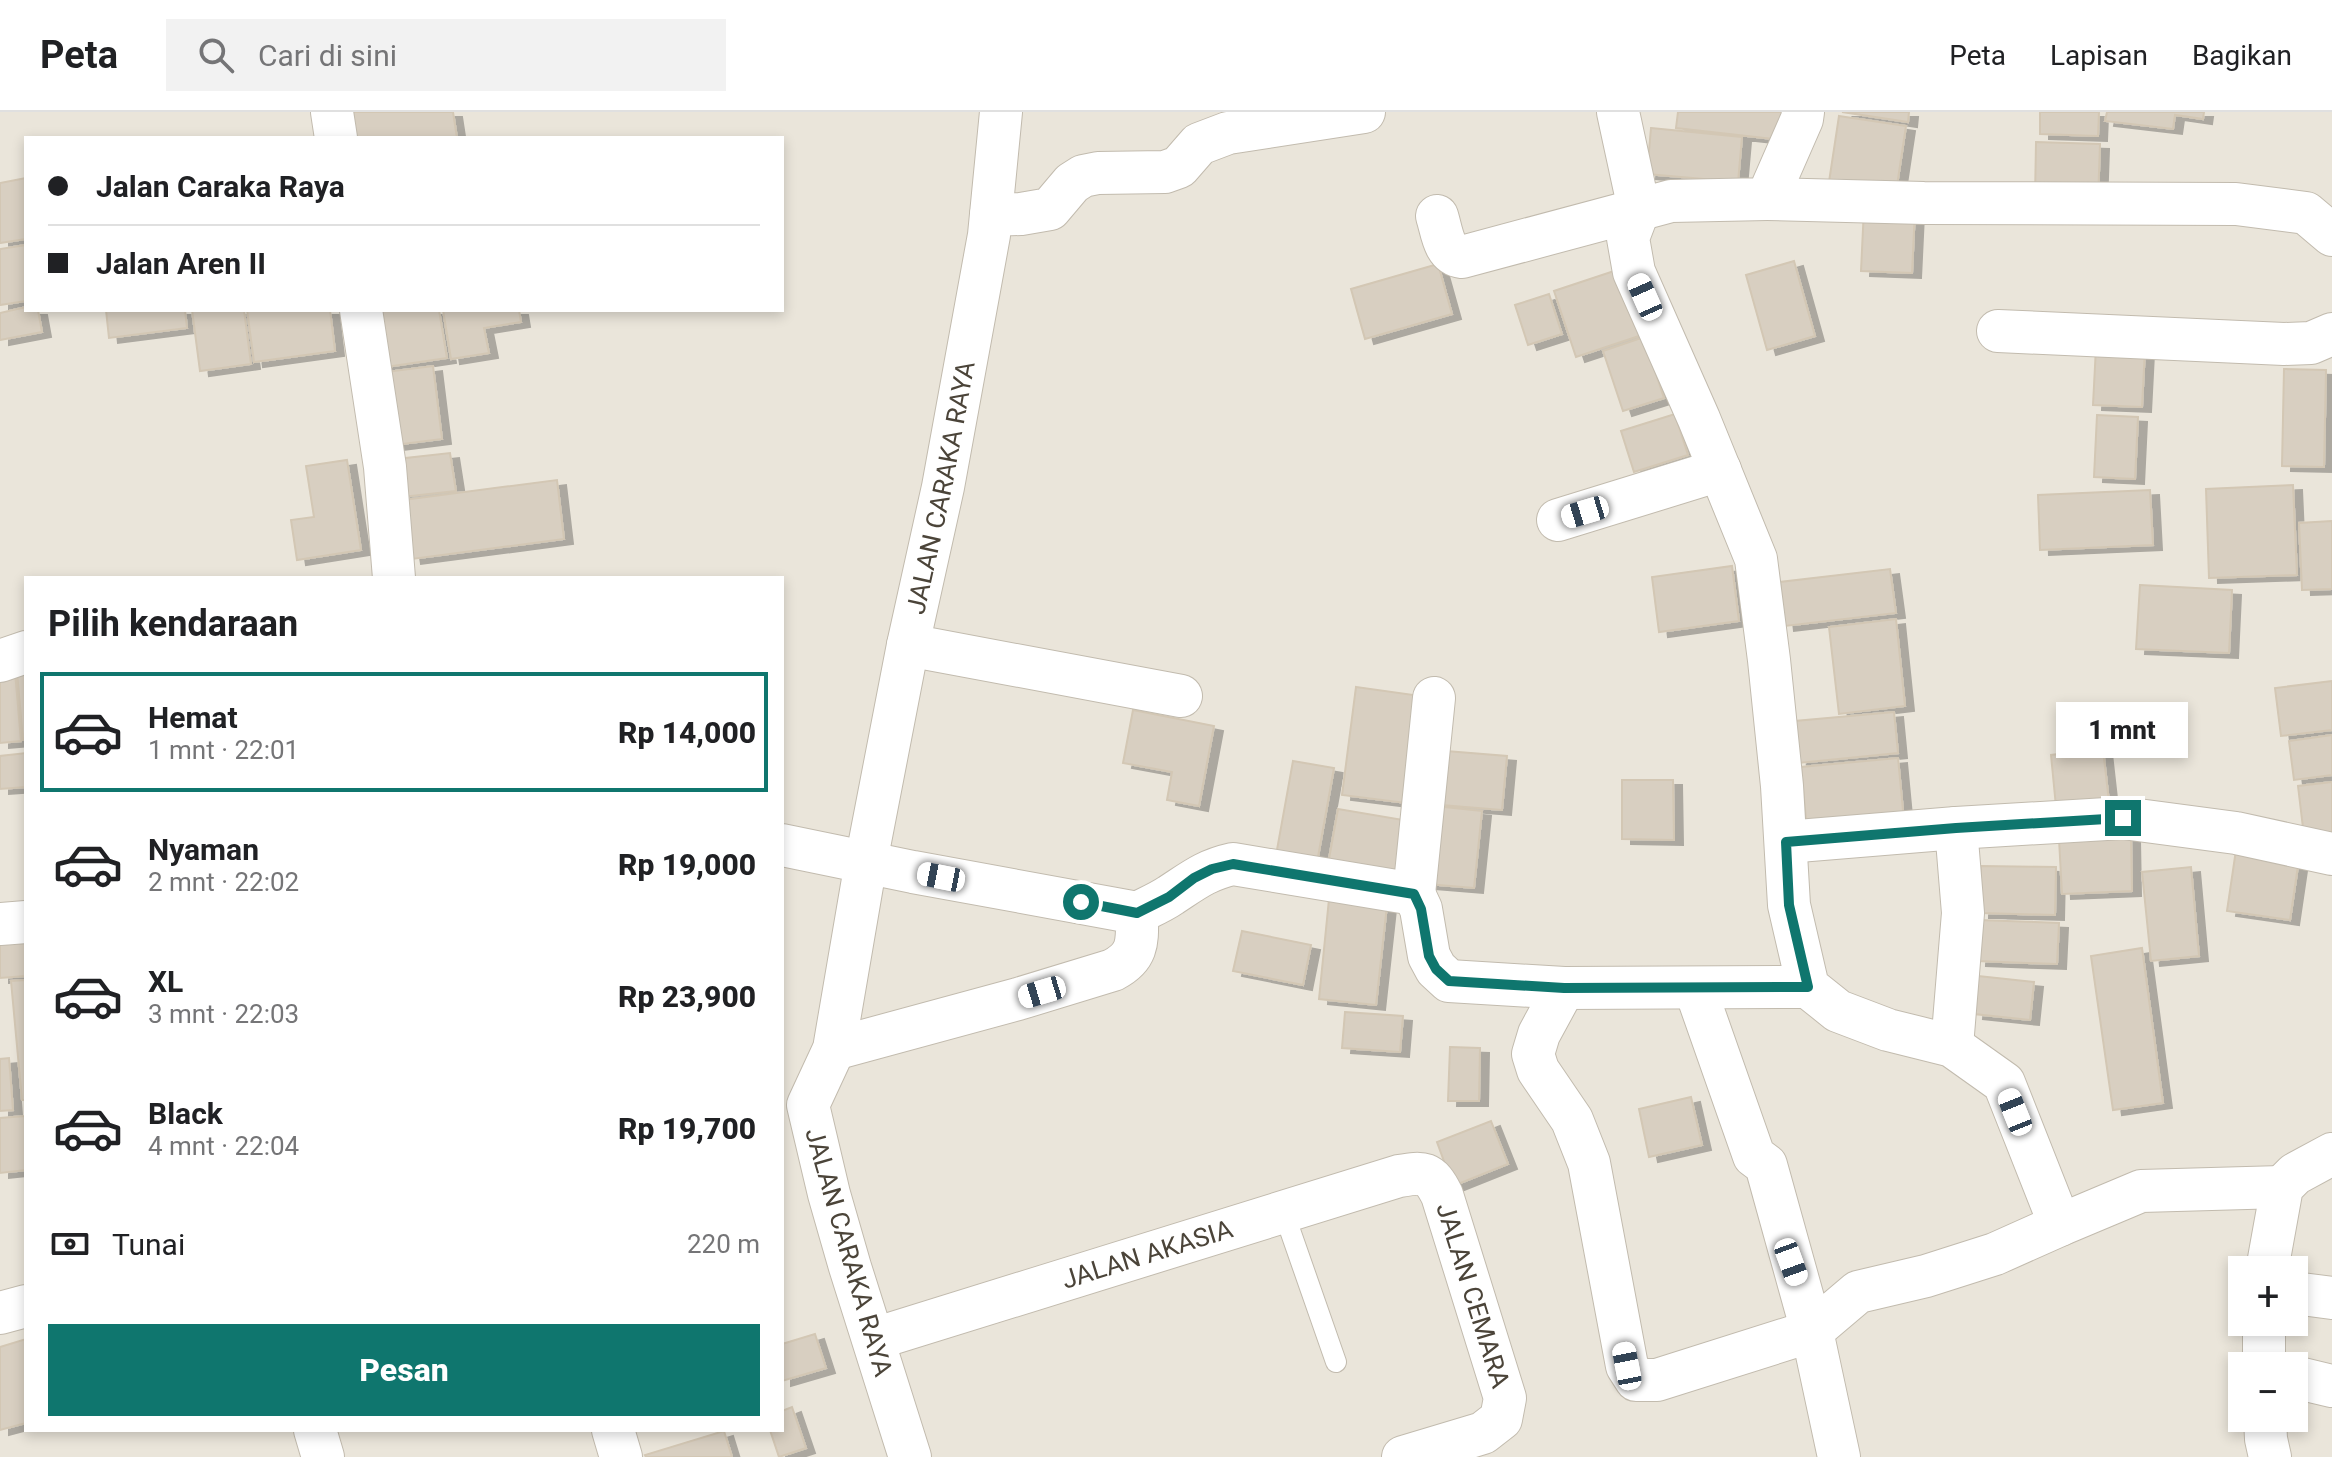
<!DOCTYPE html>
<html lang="id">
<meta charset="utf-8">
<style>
:root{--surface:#fff;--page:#f2f2f2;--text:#202124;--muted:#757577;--line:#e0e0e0;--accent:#0f766e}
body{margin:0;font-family:Roboto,sans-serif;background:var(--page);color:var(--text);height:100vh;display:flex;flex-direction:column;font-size:30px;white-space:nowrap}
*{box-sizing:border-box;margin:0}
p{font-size:26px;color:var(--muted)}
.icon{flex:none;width:44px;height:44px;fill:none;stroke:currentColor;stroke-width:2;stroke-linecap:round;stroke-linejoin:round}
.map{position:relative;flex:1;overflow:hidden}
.side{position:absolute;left:24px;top:464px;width:760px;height:856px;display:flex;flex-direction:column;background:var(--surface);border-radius:0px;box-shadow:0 4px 12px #0003}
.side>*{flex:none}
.hud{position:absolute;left:24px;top:24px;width:760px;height:176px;border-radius:0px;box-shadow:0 4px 12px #0003;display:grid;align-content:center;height:176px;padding:0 24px;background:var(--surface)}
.tools{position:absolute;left:2228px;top:1144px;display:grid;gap:16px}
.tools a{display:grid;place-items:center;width:80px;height:80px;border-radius:0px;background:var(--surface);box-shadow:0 4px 12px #0003;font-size:40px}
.end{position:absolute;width:36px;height:36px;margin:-18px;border:10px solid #0f766e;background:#fff;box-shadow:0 0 0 4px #fff}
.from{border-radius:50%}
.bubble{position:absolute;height:56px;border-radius:0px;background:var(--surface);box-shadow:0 4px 12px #0003;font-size:26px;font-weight:800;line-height:56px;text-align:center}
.car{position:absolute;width:24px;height:48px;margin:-24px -12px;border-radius:10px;box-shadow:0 0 6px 2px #0007;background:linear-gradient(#fff 24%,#345 0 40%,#fff 0 76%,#345 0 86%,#fff 0)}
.hud b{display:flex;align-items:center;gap:28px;height:76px;font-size:30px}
.hud b+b{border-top:2px solid var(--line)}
.hud i{width:20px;height:20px;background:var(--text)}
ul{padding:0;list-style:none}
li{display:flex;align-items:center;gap:24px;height:120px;margin:0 16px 12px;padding:0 8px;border:4px solid transparent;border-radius:0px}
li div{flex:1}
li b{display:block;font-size:30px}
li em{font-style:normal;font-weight:800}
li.active{border-color:var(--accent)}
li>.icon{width:72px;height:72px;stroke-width:1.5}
h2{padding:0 24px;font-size:36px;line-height:96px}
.pay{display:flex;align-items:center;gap:20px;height:88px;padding:0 24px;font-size:30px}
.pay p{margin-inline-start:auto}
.primary-button{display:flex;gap:16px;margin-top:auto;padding:16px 24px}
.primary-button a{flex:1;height:92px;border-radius:0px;background:var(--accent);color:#fff;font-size:32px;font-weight:800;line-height:92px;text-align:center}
header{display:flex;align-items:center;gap:48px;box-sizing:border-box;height:112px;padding:0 40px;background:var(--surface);border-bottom:2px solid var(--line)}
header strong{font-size:38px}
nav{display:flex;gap:44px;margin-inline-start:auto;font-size:28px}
.search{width:560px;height:72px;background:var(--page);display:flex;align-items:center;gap:20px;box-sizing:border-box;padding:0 28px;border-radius:0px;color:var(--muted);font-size:30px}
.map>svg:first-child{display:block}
</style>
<header>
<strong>Peta</strong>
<div class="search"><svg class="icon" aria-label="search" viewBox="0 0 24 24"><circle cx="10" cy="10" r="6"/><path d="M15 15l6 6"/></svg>Cari di sini</div>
<nav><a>Peta</a><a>Lapisan</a><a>Bagikan</a></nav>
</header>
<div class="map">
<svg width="2332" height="1345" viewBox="0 0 2332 1345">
<defs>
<filter id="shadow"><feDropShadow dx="9" dy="5" stdDeviation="0" flood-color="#0004"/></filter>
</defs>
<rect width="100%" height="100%" fill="#f6f3ec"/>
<path fill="#eae5da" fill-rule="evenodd" d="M0 0H2332V1345H0ZM26 26H782V198H26ZM26 466H782V1318H26ZM2242 1158H2294V1210H2242ZM2242 1254H2294V1306H2242Z"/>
<path fill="#d8cfc1" stroke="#d3c7b4" stroke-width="2" filter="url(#shadow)" d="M348 0H453L457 26H352Z
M1678 0H1786L1783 28 1676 16Z
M1842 0H1909L1908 10Z
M2040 0H2099L2098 24 2040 22Z
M2107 0H2204L2203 7 2175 3 2173 17 2105 9Z
M1839 4 1906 14 1896 80 1829 70Z
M1651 16 1742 25 1738 70 1647 62Z
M2036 30 2100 32 2098 88 2035 87Z
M26 66V127L0 131V71Z
M1864 96 1915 98 1912 161 1861 159Z
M26 133V189L0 193V137Z
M1794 149 1815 224 1767 238 1746 163Z
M1438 152 1452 202 1365 227 1351 177Z
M1620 157 1642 223 1576 245 1554 179Z
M1549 182 1562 222 1528 233 1515 193Z
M26 195V198H38L42 220 0 228V201Z
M106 198H185L187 216 109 226Z
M192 198H244L251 252 200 259Z
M247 198H330L335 239 254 250Z
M370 198H439L447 246 379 256Z
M443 198H519L521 210 484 216 489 241 451 247Z
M1644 225 1664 286 1623 299 1603 239Z
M2096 235 2145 237 2142 295 2093 293Z
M433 254 442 327 387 334 378 261Z
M2284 257 2326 258 2324 355 2282 354Z
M1675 302 1688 343 1634 360 1621 319Z
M2097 303 2138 305 2135 367 2094 365Z
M450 341 456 379 402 385 397 347Z
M347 348 361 438 297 448 291 408 314 405 306 354Z
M557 368 564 427 412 447 403 388Z
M2293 373 2297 463 2209 466 2206 377Z
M2150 378 2153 433 2040 438 2038 383Z
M2332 409V477L2302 478 2299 411Z
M1732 454 1739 509 1659 520 1652 465Z
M1890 457 1896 501 1785 514 1780 470Z
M2140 473 2232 478 2229 541 2136 537Z
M1896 507 1905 594 1839 602 1829 515Z
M26 544V628H23L17 560Z
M15 560 21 629 0 631V561Z
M2332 569V618L2281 624 2275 576Z
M1356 575 1428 585 1414 692 1342 683Z
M1133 598 1214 614 1199 694 1167 688 1172 660 1123 651Z
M1894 600 1898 641 1798 651 1795 609Z
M2332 623V663L2294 668 2289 629Z
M2103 637 2110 699 2057 705 2051 643Z
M1446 639 1507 644 1502 698 1441 693Z
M26 641V675L0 677V644Z
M1898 646 1904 709 1807 718 1801 655Z
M1293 649 1334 656 1316 756 1275 749Z
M1622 668H1673L1674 728 1622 727Z
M2332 670V720L2304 724 2298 674Z
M1435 694 1482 699 1474 776 1427 772Z
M1338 697 1409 709 1397 771 1327 758Z
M2131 724 2132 779 2062 782 2059 727Z
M2236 738 2299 747 2290 808 2227 799Z
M1981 754 2056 755 2055 803 1980 801Z
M2191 755 2199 844 2151 849 2142 760Z
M1329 787 1387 793 1376 893 1319 887Z
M1979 808 2059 811 2057 852 1977 849Z
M26 815V864L0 866V817Z
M1242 819 1311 833 1303 873 1233 859Z
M2142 836 2163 991 2113 998 2091 844Z
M1978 864 2034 870 2030 908 1974 902Z
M26 868V988H22L11 869Z
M1345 900 1403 904 1400 940 1342 936Z
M1450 935 1480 936 1479 989H1448Z
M9 946 13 998 0 999V947Z
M1691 985 1702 1033 1649 1045 1639 997Z
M26 1004V1058L0 1061V1006Z
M1491 1009 1508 1052 1453 1074 1437 1030Z
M815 1222 826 1256 782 1269V1232Z
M26 1227V1311L0 1318V1235Z
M792 1295 806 1336 779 1345 770 1318H782V1299Z
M724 1319 732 1345H646L645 1343Z"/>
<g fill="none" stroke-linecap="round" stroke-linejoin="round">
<defs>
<path id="service" d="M1284 1101 1336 1250"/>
<g id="minor">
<path d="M332 0 336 26"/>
<path d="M1618 0 1639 97 1628 126 1634 160 1699 307 1756 447 1769 548 1782 674 1789 793 1808 875 1838 899 1888 918 1952 934 2004 971 2060 1113 2141 1079 2282 1075"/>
<path d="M1767 87 1924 91 2236 92 2306 101 2332 123"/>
<path d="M991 103 1021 102 1050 97 1072 71 1083 64 1098 61 1165 60 1179 55 1199 32 1228 21 1364 0"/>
<path d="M1437 104C1442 119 1443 143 1462 145L1671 89 1767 87 1802 7 1803 0"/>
<path d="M361 198 385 355 394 466"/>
<path d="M1998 219 2284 232 2311 231 2332 222"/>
<path d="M1558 408 1720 358"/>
<path d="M908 533 1181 584"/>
<path d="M0 549 26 540"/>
<path d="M1786 730 1956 716 2123 706 2236 721 2332 742"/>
<path d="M782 733 913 760 1137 801C1137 828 1140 844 1113 858L1018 887 834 937"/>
<path d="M1414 782 1434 586"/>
<path d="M1137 801C1149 795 1161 790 1171 783 1194 768 1206 758 1233 752L1414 782 1421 797 1429 844 1436 857 1449 869 1564 876 1808 875"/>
<path d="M0 812 26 810"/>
<path d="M1564 876 1539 922 1533 942 1538 958 1572 1008 1589 1051 1627 1254 1636 1268H1657L1812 1219 1839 1345"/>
<path d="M1695 876 1754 1044 1766 1053 1812 1219 1858 1180 1926 1164 1995 1142 2060 1113"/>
<path d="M1952 934 1963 801 1956 716"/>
<path d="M2267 1158 2282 1075 2295 1062 2332 1042"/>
<path d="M2294 1181 2332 1186"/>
<path d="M0 1201 26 1194"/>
<path d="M2264 1210V1254"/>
<path id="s1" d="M874 1227 1399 1064C1424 1060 1430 1059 1442 1083L1505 1286 1501 1307 1483 1321 1403 1345"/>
<path d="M2294 1265 2332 1274"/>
<path d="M2265 1306 2266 1327 2270 1345"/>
<path d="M315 1318 323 1345"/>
<path d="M613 1318 621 1345"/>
<path id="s2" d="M910 1345 850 1155 829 1082 808 993 834 937 866 750 908 533 943 375 989 123 1001 0"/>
</g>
</defs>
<use href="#service" stroke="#c2bbae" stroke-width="22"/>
<use href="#minor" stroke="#c2bbae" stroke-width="44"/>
<use href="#service" stroke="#fff" stroke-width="20"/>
<use href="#minor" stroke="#fff" stroke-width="42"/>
</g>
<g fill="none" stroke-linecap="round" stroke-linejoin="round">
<path stroke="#0f766e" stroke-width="10" d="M1081 790 1137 801 1169 785 1194 766 1212 757 1233 752 1414 782 1421 797 1429 844 1436 857 1449 869 1564 876 1808 875 1789 793 1786 730 1956 716 2123 706"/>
</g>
<g text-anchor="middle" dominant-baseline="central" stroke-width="8" stroke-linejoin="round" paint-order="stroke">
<g font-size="26" fill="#4b4439" stroke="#fff">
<text stroke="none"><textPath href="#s2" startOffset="1000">JALAN CARAKA RAYA</textPath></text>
<text transform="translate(849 1140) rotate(74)">JALAN CARAKA RAYA</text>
<text stroke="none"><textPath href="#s1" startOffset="286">JALAN AKASIA</textPath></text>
<text stroke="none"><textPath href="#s1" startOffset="708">JALAN CEMARA</textPath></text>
</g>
</g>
</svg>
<div class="tools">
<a>+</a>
<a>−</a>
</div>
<i class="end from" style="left:1081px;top:790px"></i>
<i class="end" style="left:2123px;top:706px"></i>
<div class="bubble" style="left:2056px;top:590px;width:132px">1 mnt</div>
<i class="car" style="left:1645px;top:185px;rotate:336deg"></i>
<i class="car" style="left:1585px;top:400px;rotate:253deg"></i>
<i class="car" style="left:941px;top:765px;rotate:281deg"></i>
<i class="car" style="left:1042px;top:880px;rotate:253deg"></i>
<i class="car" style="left:2015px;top:1000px;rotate:338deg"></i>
<i class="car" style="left:1791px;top:1150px;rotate:160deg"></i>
<i class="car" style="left:1627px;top:1254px;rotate:349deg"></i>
<div class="hud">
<b><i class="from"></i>Jalan Caraka Raya</b>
<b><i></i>Jalan Aren II</b>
</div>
<section class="side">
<h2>Pilih kendaraan</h2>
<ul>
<li class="active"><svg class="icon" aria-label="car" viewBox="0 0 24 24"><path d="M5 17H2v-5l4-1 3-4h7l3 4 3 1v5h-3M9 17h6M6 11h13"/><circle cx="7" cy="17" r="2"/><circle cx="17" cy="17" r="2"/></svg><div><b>Hemat</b><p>1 mnt · 22:01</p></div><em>Rp 14,000</em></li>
<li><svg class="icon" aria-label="car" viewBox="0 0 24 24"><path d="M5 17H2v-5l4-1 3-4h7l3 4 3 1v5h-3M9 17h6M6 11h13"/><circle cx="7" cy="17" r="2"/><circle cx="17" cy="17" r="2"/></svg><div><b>Nyaman</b><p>2 mnt · 22:02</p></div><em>Rp 19,000</em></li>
<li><svg class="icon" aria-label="car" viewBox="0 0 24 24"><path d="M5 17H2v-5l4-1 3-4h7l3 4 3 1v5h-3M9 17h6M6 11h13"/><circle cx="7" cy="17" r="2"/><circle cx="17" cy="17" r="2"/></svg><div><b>XL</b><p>3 mnt · 22:03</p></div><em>Rp 23,900</em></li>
<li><svg class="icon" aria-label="car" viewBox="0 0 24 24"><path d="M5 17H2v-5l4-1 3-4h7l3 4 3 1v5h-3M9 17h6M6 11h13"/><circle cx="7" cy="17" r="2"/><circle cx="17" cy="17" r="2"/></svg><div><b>Black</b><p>4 mnt · 22:04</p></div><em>Rp 19,700</em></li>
</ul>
<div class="pay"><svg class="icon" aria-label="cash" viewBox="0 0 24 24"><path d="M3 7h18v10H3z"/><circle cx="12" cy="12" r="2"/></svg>Tunai<p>220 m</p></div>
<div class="primary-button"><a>Pesan</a></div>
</section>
</div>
